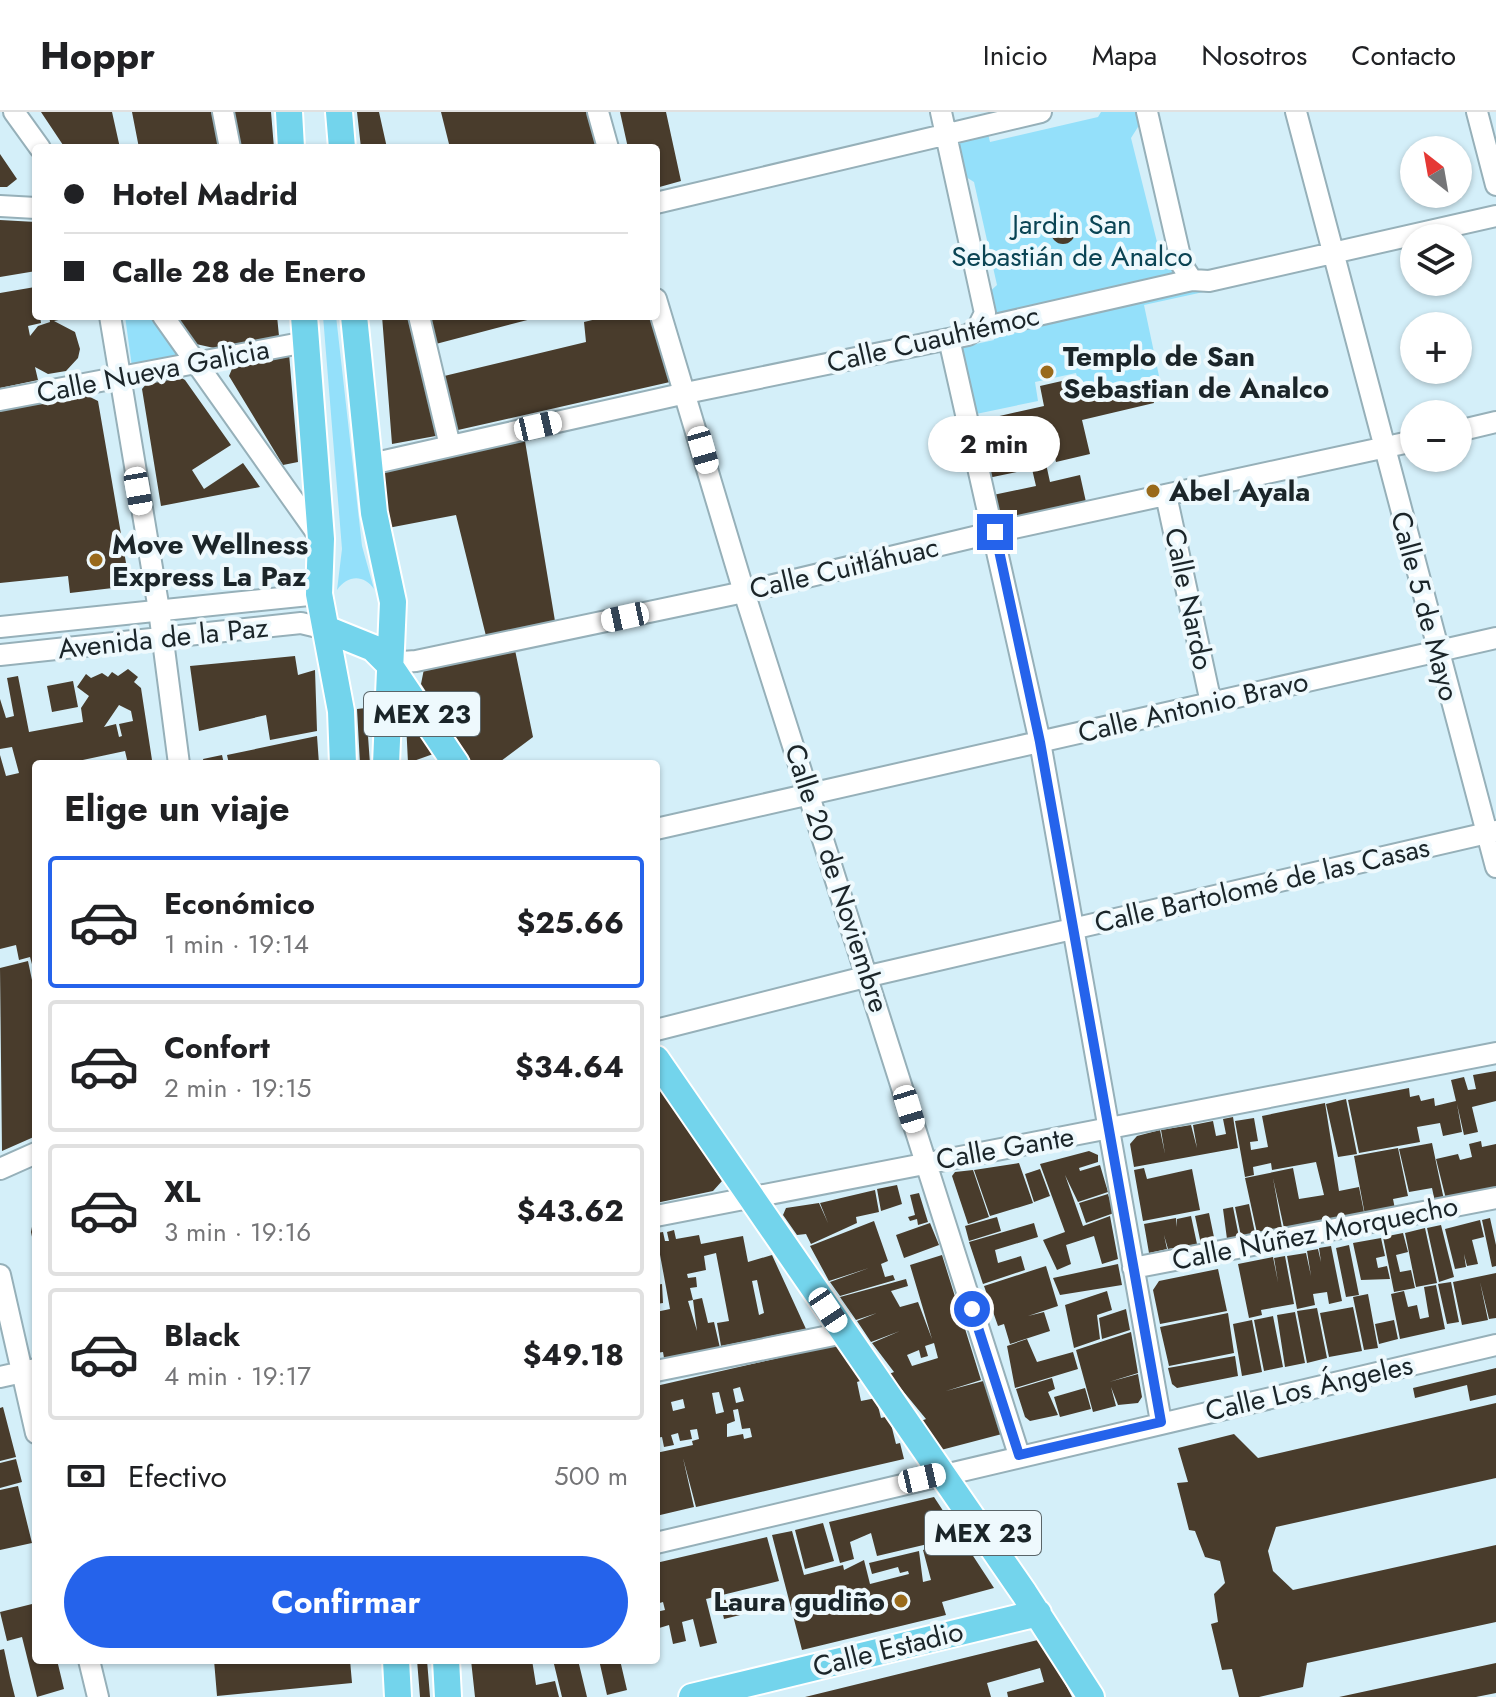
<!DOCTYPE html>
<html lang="es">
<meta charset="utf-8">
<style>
:root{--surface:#fff;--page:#f6f6f6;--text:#202124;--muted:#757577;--line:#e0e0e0;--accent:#2563eb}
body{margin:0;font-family:Jost,sans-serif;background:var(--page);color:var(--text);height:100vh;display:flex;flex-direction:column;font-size:30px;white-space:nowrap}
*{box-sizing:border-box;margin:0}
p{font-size:26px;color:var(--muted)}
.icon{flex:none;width:44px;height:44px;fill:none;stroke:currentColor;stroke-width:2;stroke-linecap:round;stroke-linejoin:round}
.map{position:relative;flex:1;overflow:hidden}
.drawer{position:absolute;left:32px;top:648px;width:628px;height:904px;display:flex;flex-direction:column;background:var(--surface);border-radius:8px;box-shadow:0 2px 6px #0004}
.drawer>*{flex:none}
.guide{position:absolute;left:32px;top:32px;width:628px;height:176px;border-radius:8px;box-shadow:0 2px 6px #0004;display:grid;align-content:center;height:176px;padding:0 32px;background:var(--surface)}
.needle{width:52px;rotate:329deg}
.fabs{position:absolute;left:1400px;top:24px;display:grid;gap:16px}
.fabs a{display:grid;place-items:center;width:72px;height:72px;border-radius:50%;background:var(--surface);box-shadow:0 2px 6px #0004;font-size:40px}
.end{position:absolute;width:36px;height:36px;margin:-18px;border:10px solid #2563eb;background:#fff;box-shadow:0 0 0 4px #fff}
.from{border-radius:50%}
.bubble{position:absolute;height:56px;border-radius:28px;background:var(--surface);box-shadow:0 2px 6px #0004;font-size:26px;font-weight:700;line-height:56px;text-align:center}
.car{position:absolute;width:24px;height:48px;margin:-24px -12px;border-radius:10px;box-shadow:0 0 6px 2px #0007;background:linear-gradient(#fff 24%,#345 0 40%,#fff 0 76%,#345 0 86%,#fff 0)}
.guide b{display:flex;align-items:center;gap:28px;height:76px;font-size:30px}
.guide b+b{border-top:2px solid var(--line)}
.guide i{width:20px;height:20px;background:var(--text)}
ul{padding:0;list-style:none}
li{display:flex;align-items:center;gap:24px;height:132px;margin:0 16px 12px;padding:0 16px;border:4px solid var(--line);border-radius:8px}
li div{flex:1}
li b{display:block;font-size:30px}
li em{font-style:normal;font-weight:700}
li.current{border-color:var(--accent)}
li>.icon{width:72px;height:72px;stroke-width:1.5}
h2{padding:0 32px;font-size:36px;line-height:96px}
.pay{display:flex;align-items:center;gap:20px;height:88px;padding:0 32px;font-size:30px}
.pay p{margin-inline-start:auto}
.button{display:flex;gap:16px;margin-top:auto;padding:16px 32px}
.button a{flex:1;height:92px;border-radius:48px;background:var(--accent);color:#fff;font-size:32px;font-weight:700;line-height:92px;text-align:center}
header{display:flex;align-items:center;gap:48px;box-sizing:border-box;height:112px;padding:0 40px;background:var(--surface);border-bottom:2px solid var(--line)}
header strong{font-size:38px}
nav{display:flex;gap:44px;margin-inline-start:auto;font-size:28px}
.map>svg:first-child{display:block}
</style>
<header>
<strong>Hoppr</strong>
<nav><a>Inicio</a><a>Mapa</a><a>Nosotros</a><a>Contacto</a></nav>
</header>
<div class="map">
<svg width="1496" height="1585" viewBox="0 0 1496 1585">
<rect width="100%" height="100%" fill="#d4eff9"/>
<path fill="#94e0fa" d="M1101 0H1142L1143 7 1131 26 1160 142 1172 127 1208 179 1144 193 1159 264 1081 280 1076 261 1035 270 1038 289 976 302 962 235 994 228 986 183 997 173 974 70 958 60 953 27 987 17 990 30 1098 5Z
M125 204H155L184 246 132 255Z
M323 204H336L362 434 374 477C364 462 347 463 337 478L342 437Z"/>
<path fill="#493c2c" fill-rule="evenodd" d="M41 0H112L120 36H65Z
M132 0H217L224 36H139Z
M233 0H271L274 36H240Z
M357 0H379L387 36H361Z
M441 0H588L599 36H450Z
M620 0H666L681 69 656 76V36H628Z
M0 42 17 67 7 75H0Z
M0 108 36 110V159L0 165Z
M1051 120a12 12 0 1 1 24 0a12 12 0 1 1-24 0Z
M35 175 36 204H40L41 211 28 214 30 224 38 214 50 210 49 204H77L54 209 75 220 80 237 78 246 66 259 48 262 35 255 38 268 0 276V181Z
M177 204H277L279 224 214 236 196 232Z
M382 204H411L441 323 392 332Z
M426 204H539V205L432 233Z
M609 204H650L670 270 458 318 452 315 440 265 586 230 584 210Z
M289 241 298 350 283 353 229 264 234 252Z
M178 264 185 268 231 333 192 358 204 377 243 351 260 375 161 394 142 277 148 270Z
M1075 266 1079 286 1149 270 1154 291 1082 308 1090 342 1056 350 1048 317 987 331 982 308 1044 294 1040 274Z
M84 282 98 289 130 474 70 481 68 464 0 471V299Z
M525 329 555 509 486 524 456 403 388 416 382 364 386 359Z
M1041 329 1050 370 1080 363 1086 390 999 409 993 383 1036 374 1032 357 988 366 983 341Z
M515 538 533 625 497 652H473L421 572 424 557Z
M295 544 298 563 315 558 317 619 270 628 266 603 199 619 190 554Z
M128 557 138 565 134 570 141 576 152 648 128 652 125 639 64 652H36L35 863 30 845 19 848 16 833 0 837V643L6 664 19 661 12 635 0 637V587L6 606 14 604 7 566 18 564 29 620 83 610 81 596 89 584 77 575 86 562 91 566 102 561 108 565 112 560 118 564ZM119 593 131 599 133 609 119 612 122 624 119 625 116 612 104 615Z
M73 569 78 595 52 600 47 574Z
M366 596 370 652H360L357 597Z
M413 608 436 641 408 651 406 610Z
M317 624 319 652H229L227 643Z
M222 643 224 652H204L203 647Z
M28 849 36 887V1024L2 1039 0 856Z
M1496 959V989L1472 995 1478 1020 1464 1023 1457 992 1462 1020 1443 1024 1440 1011 1417 1015 1420 1030 1359 1041 1348 988 1409 976 1410 985 1419 983 1421 989 1434 986 1435 994 1456 989 1451 968 1464 965 1468 978 1476 977 1473 963Z
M656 964 722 1069 713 1079 656 1091Z
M1346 987 1357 1042 1338 1045 1326 992Z
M1325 991 1339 1079 1359 1075 1364 1100 1284 1116 1273 1066 1282 1116 1257 1121 1245 1066 1293 1056 1299 1087 1324 1083 1316 1050 1272 1058 1271 1051 1253 1055 1254 1063 1245 1065 1235 1009 1254 1006 1258 1029 1250 1030 1251 1038 1268 1035 1262 1004Z
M1233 1005 1238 1036 1134 1055 1130 1032 1137 1024 1160 1018 1165 1042 1161 1018 1191 1013 1197 1036 1193 1013 1213 1009 1216 1024 1226 1022 1223 1007Z
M1481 1029 1482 1035 1496 1032V1077L1446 1087 1436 1047 1458 1042 1460 1048 1472 1045 1469 1032Z
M1432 1031 1444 1088 1435 1090 1432 1076 1409 1080 1399 1037Z
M1398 1036 1408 1084 1393 1087 1395 1097 1365 1103 1354 1044Z
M1089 1039 1098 1043V1050L1079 1056 1080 1059 1100 1053 1108 1080 1078 1090 1065 1063 1083 1114 1110 1104 1118 1147 1102 1152 1094 1124 1066 1133 1071 1152 1057 1158 1043 1128 1065 1120 1040 1052Z
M1019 1051 1033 1091 990 1104 974 1058Z
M1144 1056 1147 1067 1192 1057 1200 1098 1143 1109 1134 1058Z
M1040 1057 1050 1084 1034 1090 1025 1062Z
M973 1058 989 1105 968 1112 952 1064 955 1060Z
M897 1073 902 1092 881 1099 877 1077Z
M875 1078 879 1100 856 1105 857 1111 811 1132 806 1122 797 1123 783 1103 786 1096 819 1091 828 1111 820 1091Z
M919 1081 928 1110 918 1113 917 1107 910 1109 908 1105 915 1103 910 1083Z
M1108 1082 1114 1101 1086 1111 1079 1091Z
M1249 1092 1255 1121 1241 1124 1235 1095Z
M36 1094V1139H35L31 1120Z
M1233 1095 1239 1125 1227 1127 1223 1097Z
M1209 1101 1215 1130 1201 1132 1195 1104Z
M1191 1104 1197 1132 1168 1137 1164 1123 1167 1137 1149 1141 1144 1112 1176 1106 1177 1115V1107Z
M997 1105 1001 1119 969 1129 965 1114Z
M1490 1106 1496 1133V1154L1492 1155 1482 1108Z
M1480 1108 1484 1125 1472 1128 1478 1152 1467 1154 1464 1142 1466 1155 1455 1157 1445 1117Z
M874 1109 888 1149 881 1152 885 1165 893 1163 895 1168 840 1184 830 1170 869 1156 829 1169 810 1134Z
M930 1111 939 1133 904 1146 896 1123Z
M1034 1111 1038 1125 995 1138 998 1151 1021 1144 1025 1158 983 1172 969 1130Z
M1441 1113 1454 1165 1439 1170 1427 1116Z
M1425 1116 1437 1171 1416 1175 1405 1121Z
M674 1118 676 1127 699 1123 701 1132 743 1124 748 1150 772 1143 806 1217 721 1234 717 1211 729 1209 716 1141 704 1144 706 1158 687 1162 688 1166 696 1165 697 1175 690 1176 693 1188 688 1189 697 1219 693 1188 702 1186 708 1211 714 1210 720 1236 664 1246 663 1240 656 1241V1200L670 1197 656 1121 663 1120 665 1129H669L667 1120ZM757 1168 764 1201 759 1203 752 1169Z
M1403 1121 1408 1140 1396 1143 1400 1160 1411 1158 1415 1176 1394 1180 1383 1125Z
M1381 1126 1385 1144 1376 1146 1378 1156 1387 1154 1390 1167 1361 1168 1353 1131Z
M1349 1133 1359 1183 1346 1185 1336 1136Z
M1331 1134 1342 1189 1329 1192 1327 1180 1313 1182 1315 1193 1297 1197 1287 1144 1306 1141 1311 1164 1307 1139 1318 1137 1321 1150 1319 1136Z
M942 1143 981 1268 946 1279 987 1268 1002 1322 941 1338 921 1309 926 1307 889 1262 894 1260 872 1231 900 1219 871 1230 857 1209 877 1201 856 1208 840 1185 906 1167 908 1174 891 1179 900 1195 918 1190 932 1227 910 1153ZM934 1231 938 1246 912 1254 907 1243 919 1238 921 1246 928 1244 925 1234Z
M1285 1144 1294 1192 1261 1198 1262 1203 1249 1206 1238 1152 1273 1145 1278 1170 1274 1146Z
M1118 1152 1122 1173 1060 1183 1053 1166Z
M1046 1154 1058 1194 1028 1204 1044 1200 1050 1219 1010 1232 1004 1212 998 1214 984 1174Z
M1218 1157 1227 1199 1160 1212 1153 1178 1159 1169Z
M1496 1161V1206L1489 1207 1480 1170 1488 1208 1462 1213 1453 1170Z
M1451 1170 1459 1210 1447 1212 1438 1172Z
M662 1172 663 1191 656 1192V1173Z
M1436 1173 1445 1217 1400 1227 1391 1182 1404 1179 1408 1195 1417 1193 1420 1207 1429 1205 1424 1175Z
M1107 1179 1112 1198 1097 1203 1100 1227 1074 1236 1065 1193Z
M1368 1182 1378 1236 1364 1238 1353 1185Z
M1353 1195 1362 1239 1329 1245 1320 1201Z
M1317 1196 1327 1246 1307 1251 1297 1199Z
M1126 1197 1130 1218 1102 1227 1099 1206Z
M1295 1200 1305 1251 1285 1255 1277 1203Z
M1228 1201 1234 1241 1169 1254 1160 1215Z
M1273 1204 1283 1255 1264 1259 1254 1208Z
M1252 1208 1262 1260 1242 1264 1233 1212Z
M1394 1208 1398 1227 1379 1232 1375 1212Z
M1131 1220 1138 1261 1109 1270 1138 1262 1142 1285 1138 1291 1118 1293 1111 1275 1116 1294 1093 1300 1076 1238Z
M1027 1227 1037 1250 1073 1240 1078 1257 1015 1276 1007 1234Z
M843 1231 847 1250 852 1249 856 1263 862 1262 863 1268 857 1270 861 1289 876 1286 881 1306 889 1304 896 1332 900 1331 904 1347 696 1395 683 1346 694 1395 656 1404V1341L693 1333 692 1329 699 1327 697 1317 690 1318 692 1327 680 1329 678 1321 671 1323 674 1333 664 1335 662 1325 656 1326V1274ZM740 1275 744 1289 736 1291 733 1277ZM719 1280 724 1300 716 1302 712 1281ZM683 1287 685 1296 673 1299 671 1290ZM738 1297 742 1317 750 1316 752 1325 744 1327 743 1322 727 1325V1312L735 1309 733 1298Z
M1235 1244 1238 1264 1177 1276 1172 1272 1168 1256Z
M1496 1256V1283L1470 1289 1467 1273 1415 1286 1413 1276Z
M1052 1266 1055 1277 1048 1280 1058 1303 1030 1309 1025 1305 1016 1277Z
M1085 1276 1091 1297 1060 1305 1054 1285Z
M1496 1291V1366L1276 1415 1268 1439 1273 1459 1293 1478 1496 1433V1510L1307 1551 1303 1575 1259 1585H1239L1232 1557 1222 1558 1211 1512 1218 1510 1214 1482 1225 1471 1220 1449 1205 1445 1195 1419 1189 1418 1177 1371 1188 1370 1178 1336 1234 1322 1258 1346Z
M3 1295 16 1345 0 1349V1296Z
M16 1347 22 1370 0 1376V1351Z
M18 1374 32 1431 0 1438V1378Z
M934 1385 959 1423 939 1429 938 1425 931 1427 932 1431 877 1444 871 1421 850 1430 854 1447 840 1451 829 1410Z
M823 1411 834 1449 805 1457 795 1418Z
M792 1419 804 1463 843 1453 844 1458 864 1448 870 1472 909 1462 908 1459 900 1461 898 1455 872 1462 869 1451 919 1439 923 1470 931 1468 923 1438 962 1427 994 1476 942 1490 946 1503 802 1538 772 1423Z
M767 1425 779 1469 706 1487 717 1531 700 1535 693 1507 682 1510 686 1529 673 1532 669 1513 656 1517V1500L665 1498 663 1490 656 1492V1451Z
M739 1484 744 1502 724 1507 720 1489Z
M36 1491V1548H57L64 1577 37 1585 22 1525 7 1529 0 1500Z
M1042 1527 1072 1585H1008L1007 1580 1044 1570 1040 1556 987 1571 991 1585H805Z
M4 1537 10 1565 15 1585H0V1538Z
M214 1548H350L352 1571 217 1584Z
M417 1548H427L430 1585H420Z
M471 1548H532L536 1573 555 1569 559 1585H475Z
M553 1548H578L587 1585H562Z
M599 1548H620L627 1578 607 1583Z
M1496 1551V1581L1476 1585H1339Z"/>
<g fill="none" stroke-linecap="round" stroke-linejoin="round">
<defs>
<path id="minor" d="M14 0 40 36
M223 0 230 36
M598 0 608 36
M941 0 985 201 977 217
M1147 0 1182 153 1192 168
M1296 0 1496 755
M1477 0 1496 73
M656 91 1041 0
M0 94 36 96
M656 187 744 480 1019 1343
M110 204 159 498 179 652
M163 204 321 427
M419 204 450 334
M949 227 1040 630 1161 1310
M0 288 306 230
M1458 319 1496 310
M371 352 686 281 968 223 977 217 1192 168 1209 169 1496 104
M1166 383 1211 591
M0 515 319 482
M0 543 301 511 326 517
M388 551 416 549 744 480 995 420 1414 329
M656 717 1496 526
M656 918 869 864 1496 719
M0 1057 36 1041
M656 1104 1496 941
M1133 1156 1496 1086
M0 1163 36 1321
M656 1259 844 1221
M0 1265 36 1257
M656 1431 1496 1233
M89 1548 98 1585"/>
<path id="major" d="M289 0 291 36
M339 0 342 36
M304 204 321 427 319 482 341 599 343 652
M354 204 374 401 393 490 386 652
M326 517 373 536 388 551 456 652
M656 947 1024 1481 1091 1585
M396 1548 398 1585
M446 1548 448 1585
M692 1585 1038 1501"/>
</defs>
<use href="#minor" stroke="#96b0b9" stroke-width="24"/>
<use href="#major" stroke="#fff" stroke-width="30"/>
<use href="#minor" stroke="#fff" stroke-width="20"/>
<use href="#major" stroke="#73d4ec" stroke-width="26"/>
</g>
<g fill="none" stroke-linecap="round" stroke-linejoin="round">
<path stroke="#2563eb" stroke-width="10" d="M972 1197 1019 1343 1161 1310 1040 630 995 420"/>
</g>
<g fill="#996a1b" stroke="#eef9fd" stroke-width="3">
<circle cx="1047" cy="260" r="8"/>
<circle cx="1153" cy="379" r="8"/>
<circle cx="96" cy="448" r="8"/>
<circle cx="901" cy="1489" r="8"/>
</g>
<g text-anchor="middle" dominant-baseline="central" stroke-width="8" stroke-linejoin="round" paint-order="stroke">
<g fill="#eef9fd" stroke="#5a6569" stroke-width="2">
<rect x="364" y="580" width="116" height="44" rx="6"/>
<rect x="925" y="1399" width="116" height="44" rx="6"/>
</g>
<g font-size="26" font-weight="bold" fill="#1b2529">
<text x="422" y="602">MEX 23</text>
<text x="983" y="1421">MEX 23</text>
</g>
<g font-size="28" fill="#0a4454" stroke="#eef9fd">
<text x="1072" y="112">Jardin San<tspan x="1072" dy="32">Sebastián de Analco</tspan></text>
</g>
<g font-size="28" fill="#1b2529" stroke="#eef9fd">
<text transform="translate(933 227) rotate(-13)">Calle Cuauhtémoc</text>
<text transform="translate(153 259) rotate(-11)">Calle Nueva Galicia</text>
<text transform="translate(844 456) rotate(-13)">Calle Cuitláhuac</text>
<text transform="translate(1189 487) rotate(78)">Calle Nardo</text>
<text transform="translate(1425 494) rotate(75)">Calle 5 de Mayo</text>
<text transform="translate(163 526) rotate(-6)">Avenida de la Paz</text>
<text transform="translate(1193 595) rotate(-13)">Calle Antonio Bravo</text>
<text transform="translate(837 766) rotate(72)">Calle 20 de Noviembre</text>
<text transform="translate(1262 773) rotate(-13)">Calle Bartolomé de las Casas</text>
<text transform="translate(1005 1036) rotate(-10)">Calle Gante</text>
<text transform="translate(1315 1121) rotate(-11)">Calle Núñez Morquecho</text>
<text transform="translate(1309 1276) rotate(-13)">Calle Los Ángeles</text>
<text transform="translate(888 1537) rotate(-14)">Calle Estadio</text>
</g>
<g font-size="28" font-weight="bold" fill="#1b2529" stroke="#eef9fd" text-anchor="start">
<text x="1063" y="244">Templo de San<tspan x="1063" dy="32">Sebastian de Analco</tspan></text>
<text x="1169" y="379">Abel Ayala</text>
<text x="112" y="432">Move Wellness<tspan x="112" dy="32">Express La Paz</tspan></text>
<text x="885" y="1489" text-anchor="end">Laura gudiño</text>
</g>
</g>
</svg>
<div class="fabs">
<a><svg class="needle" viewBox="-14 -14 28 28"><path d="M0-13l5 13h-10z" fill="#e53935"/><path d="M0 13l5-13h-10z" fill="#757577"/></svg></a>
<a><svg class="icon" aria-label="layers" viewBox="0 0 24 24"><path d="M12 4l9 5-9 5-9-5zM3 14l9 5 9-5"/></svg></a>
<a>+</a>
<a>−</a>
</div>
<i class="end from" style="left:972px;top:1197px"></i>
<i class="end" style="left:995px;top:420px"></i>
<div class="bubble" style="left:928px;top:304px;width:132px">2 min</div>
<i class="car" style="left:538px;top:314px;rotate:77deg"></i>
<i class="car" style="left:703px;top:338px;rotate:164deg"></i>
<i class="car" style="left:138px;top:379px;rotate:170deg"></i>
<i class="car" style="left:625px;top:505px;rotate:258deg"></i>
<i class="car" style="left:909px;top:997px;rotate:163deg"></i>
<i class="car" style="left:828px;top:1198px;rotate:146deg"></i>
<i class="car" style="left:922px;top:1366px;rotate:77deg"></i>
<div class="guide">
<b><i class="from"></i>Hotel Madrid</b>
<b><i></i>Calle 28 de Enero</b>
</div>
<section class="drawer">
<h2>Elige un viaje</h2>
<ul>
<li class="current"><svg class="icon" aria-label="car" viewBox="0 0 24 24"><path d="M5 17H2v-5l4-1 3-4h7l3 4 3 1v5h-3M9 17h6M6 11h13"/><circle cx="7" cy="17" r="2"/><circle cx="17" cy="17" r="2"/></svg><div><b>Económico</b><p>1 min · 19:14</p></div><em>$25.66</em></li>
<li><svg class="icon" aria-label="car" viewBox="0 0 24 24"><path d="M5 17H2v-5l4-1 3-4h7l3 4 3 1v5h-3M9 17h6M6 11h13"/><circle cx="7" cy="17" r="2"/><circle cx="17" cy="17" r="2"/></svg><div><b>Confort</b><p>2 min · 19:15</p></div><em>$34.64</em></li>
<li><svg class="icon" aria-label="car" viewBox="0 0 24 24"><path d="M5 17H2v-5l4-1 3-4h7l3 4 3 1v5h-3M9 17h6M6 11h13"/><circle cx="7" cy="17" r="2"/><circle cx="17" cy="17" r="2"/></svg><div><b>XL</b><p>3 min · 19:16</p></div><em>$43.62</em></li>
<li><svg class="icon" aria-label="car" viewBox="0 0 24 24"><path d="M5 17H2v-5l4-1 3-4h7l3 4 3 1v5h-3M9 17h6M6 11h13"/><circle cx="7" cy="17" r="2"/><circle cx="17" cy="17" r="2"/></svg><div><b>Black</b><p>4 min · 19:17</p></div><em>$49.18</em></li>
</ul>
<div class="pay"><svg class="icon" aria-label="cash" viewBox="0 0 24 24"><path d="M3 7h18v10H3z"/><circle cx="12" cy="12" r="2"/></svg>Efectivo<p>500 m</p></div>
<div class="button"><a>Confirmar</a></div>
</section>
</div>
